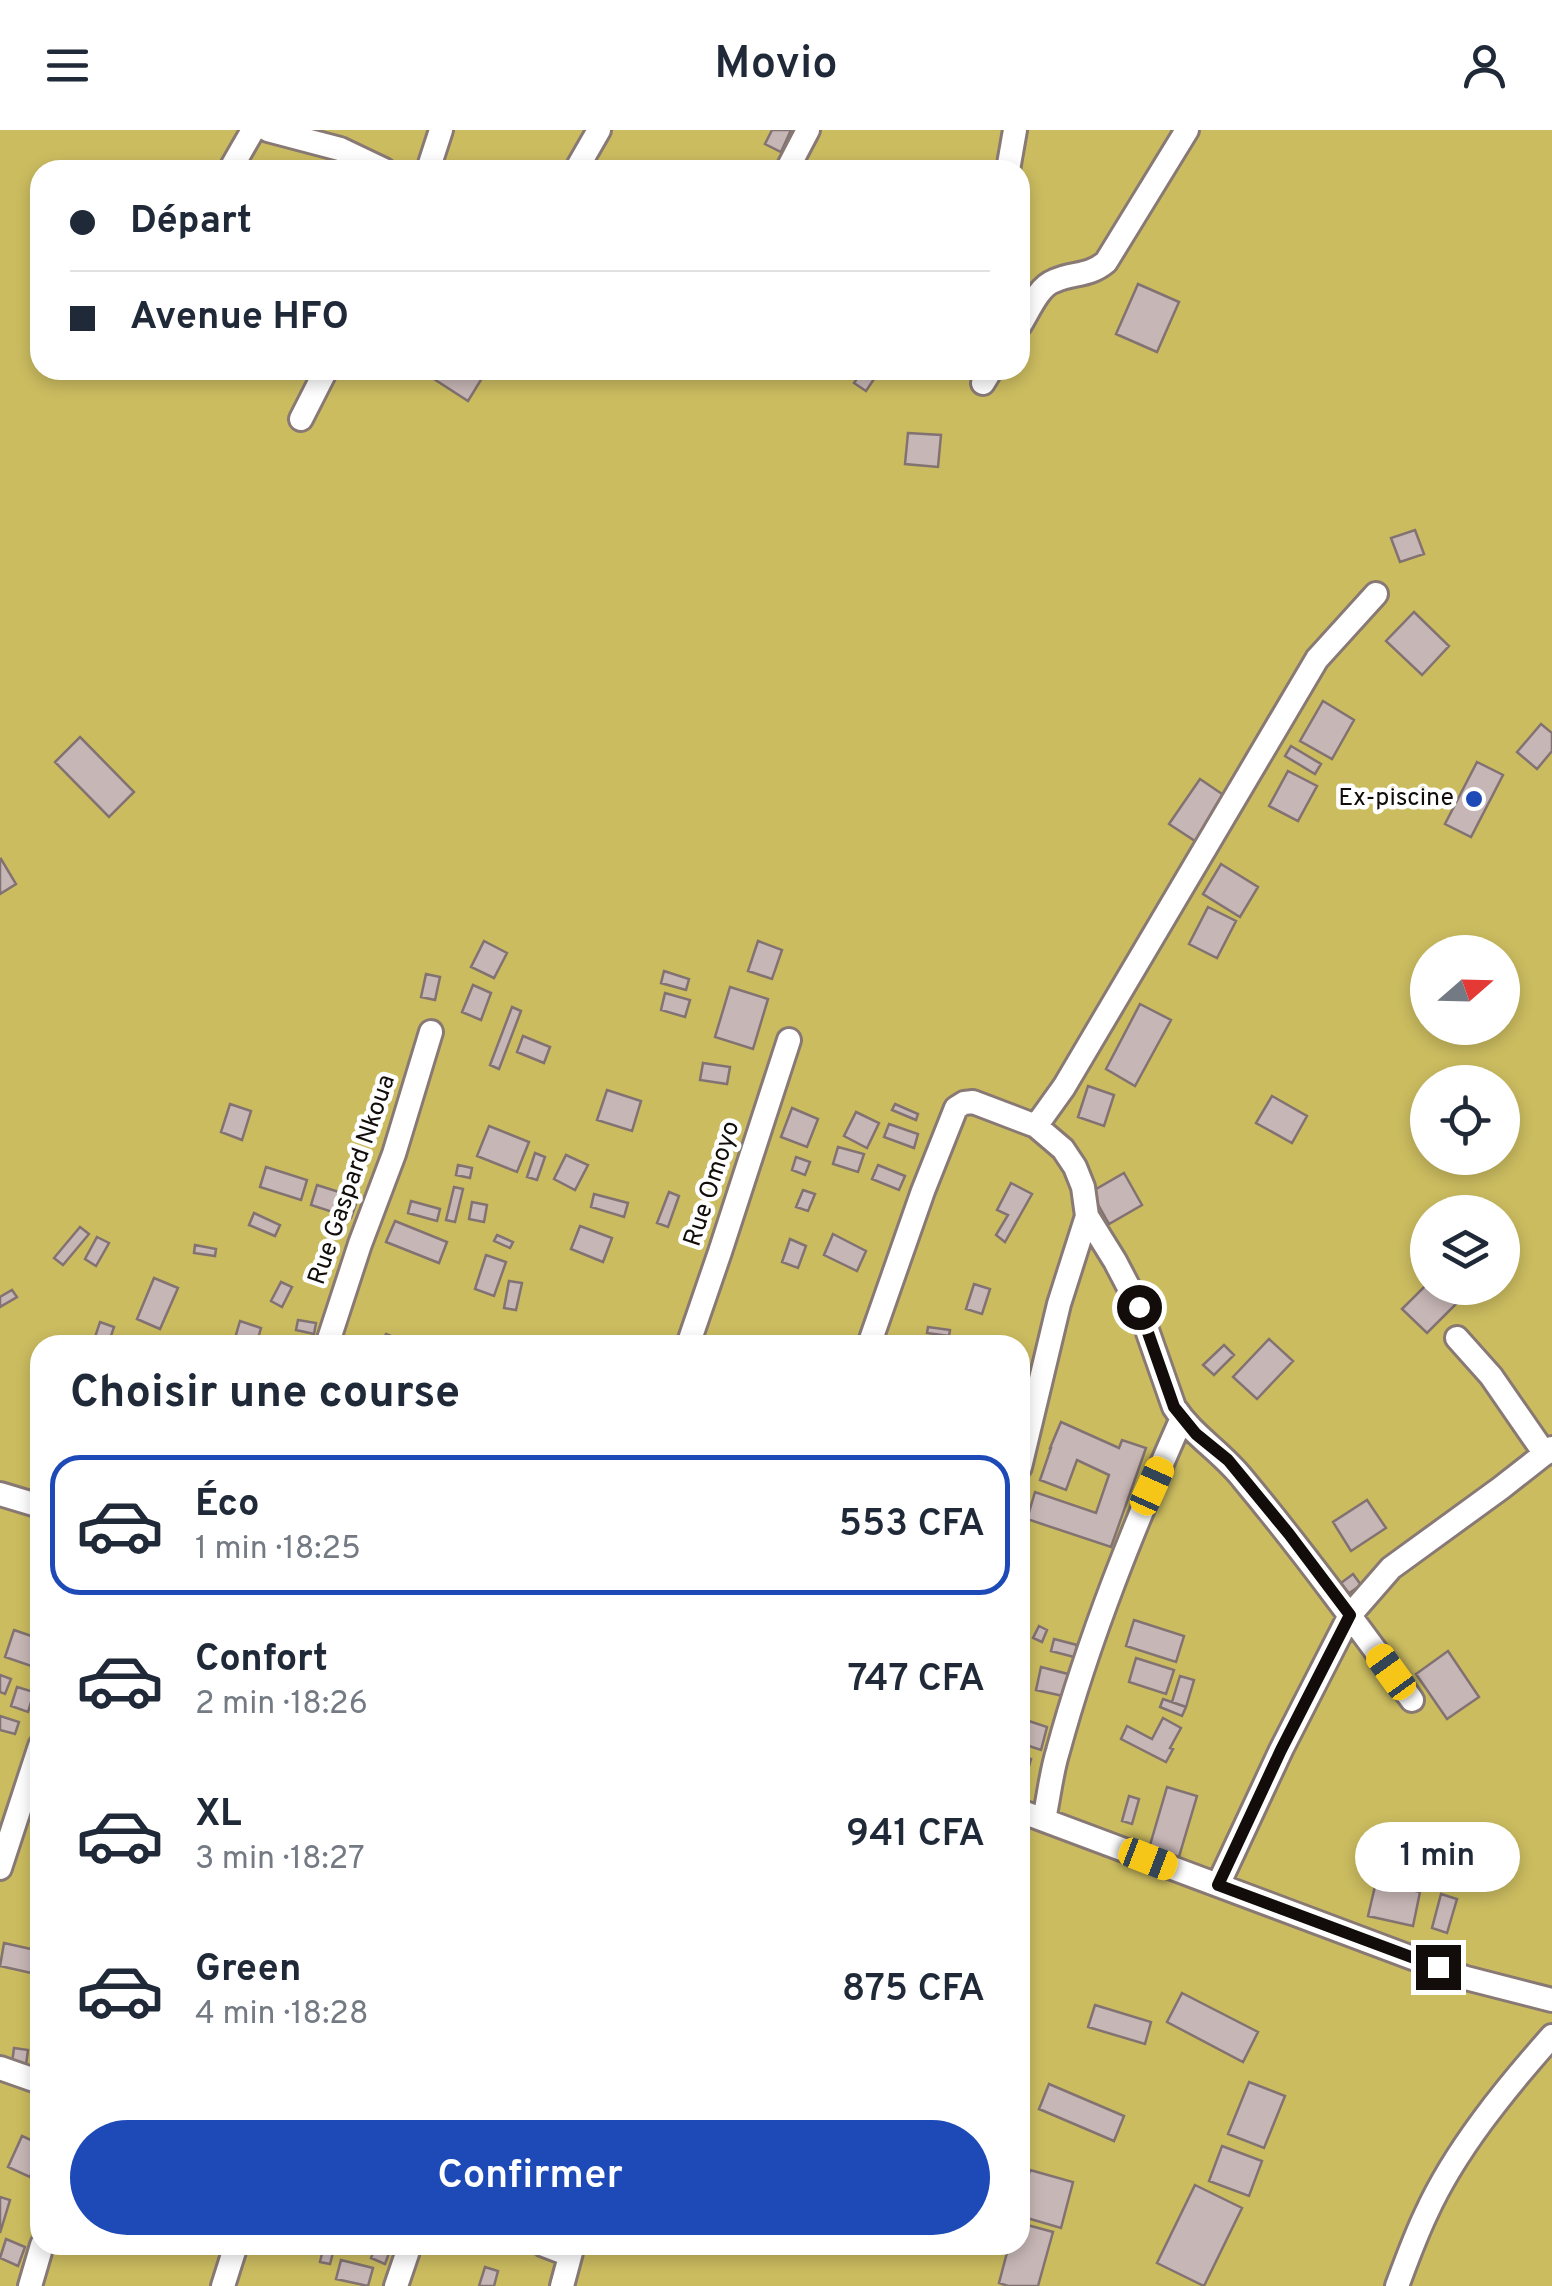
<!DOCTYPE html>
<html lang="fr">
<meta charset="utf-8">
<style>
:root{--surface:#fff;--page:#f6f6f7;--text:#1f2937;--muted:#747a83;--line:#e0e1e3;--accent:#1d4ab7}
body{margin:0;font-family:Overpass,sans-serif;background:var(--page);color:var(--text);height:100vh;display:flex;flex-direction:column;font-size:38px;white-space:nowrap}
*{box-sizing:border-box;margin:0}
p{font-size:32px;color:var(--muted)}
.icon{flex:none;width:55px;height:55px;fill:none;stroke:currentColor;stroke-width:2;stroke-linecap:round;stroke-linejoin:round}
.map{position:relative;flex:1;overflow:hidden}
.panel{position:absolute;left:30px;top:1205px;width:1000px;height:920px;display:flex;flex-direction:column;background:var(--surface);border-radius:30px;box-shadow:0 5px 15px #0003}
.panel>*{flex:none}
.guide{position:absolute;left:30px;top:30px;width:1000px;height:220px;border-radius:30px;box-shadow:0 5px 15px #0003;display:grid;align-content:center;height:220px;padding:0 40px;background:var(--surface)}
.needle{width:65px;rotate:70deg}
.fabs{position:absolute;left:1410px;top:805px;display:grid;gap:20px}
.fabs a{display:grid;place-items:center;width:110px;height:110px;border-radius:50%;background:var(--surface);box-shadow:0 5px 15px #0003;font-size:50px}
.end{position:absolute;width:45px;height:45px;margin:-22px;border:12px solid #120d0b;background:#fff;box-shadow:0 0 0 5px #fff}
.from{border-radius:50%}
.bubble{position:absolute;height:70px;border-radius:35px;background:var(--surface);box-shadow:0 5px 15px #0003;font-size:32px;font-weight:600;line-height:70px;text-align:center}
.car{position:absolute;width:30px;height:60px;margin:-30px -15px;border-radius:12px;box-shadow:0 0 8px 2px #0007;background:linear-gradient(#f5c518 24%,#345 0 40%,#f5c518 0 76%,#345 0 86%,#f5c518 0)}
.guide b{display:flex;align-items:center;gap:35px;height:95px;font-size:38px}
.guide b+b{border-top:2px solid var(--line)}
.guide i{width:25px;height:25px;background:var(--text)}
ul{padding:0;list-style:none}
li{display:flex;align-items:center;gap:30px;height:140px;margin:0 20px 15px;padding:0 20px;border:5px solid transparent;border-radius:30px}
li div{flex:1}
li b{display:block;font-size:38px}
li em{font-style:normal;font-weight:600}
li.on{border-color:var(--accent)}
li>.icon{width:90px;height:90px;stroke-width:1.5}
h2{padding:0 40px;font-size:45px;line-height:120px}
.primary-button{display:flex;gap:20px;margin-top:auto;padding:20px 40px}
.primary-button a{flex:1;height:115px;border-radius:60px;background:var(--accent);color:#fff;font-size:40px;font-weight:600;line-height:115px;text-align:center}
header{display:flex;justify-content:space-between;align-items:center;height:130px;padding:0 40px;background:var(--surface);font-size:45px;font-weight:600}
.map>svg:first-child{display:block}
</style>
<header><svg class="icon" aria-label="menu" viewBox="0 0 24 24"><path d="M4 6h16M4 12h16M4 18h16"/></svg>Movio<svg class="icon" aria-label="person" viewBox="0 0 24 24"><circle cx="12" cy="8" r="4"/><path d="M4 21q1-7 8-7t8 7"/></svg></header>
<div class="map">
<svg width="1552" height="2156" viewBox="0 0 1552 2156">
<rect width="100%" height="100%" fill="#f8e8e1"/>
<path fill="#cbbc60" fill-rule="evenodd" d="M0 0H1552V2156H0ZM40 40H1020V240H40ZM1428 822H1502V898H1428ZM1428 952H1502V1028H1428ZM1428 1082H1502V1158H1428ZM40 1215H1020V2115H40Z"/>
<path fill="#c7b6b6" stroke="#827272" stroke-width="2.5" d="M772 0H791L781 22 765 14Z
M1138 154 1179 172 1157 222 1116 204Z
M420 240H487L468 271Z
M863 240H880L866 261 854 253Z
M908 303 941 305 938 337 905 334Z
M1415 400 1424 424 1400 432 1391 408Z
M1414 482 1449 516 1422 545 1386 511Z
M1323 571 1354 590 1332 629 1300 611Z
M1541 594 1552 603V621L1537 639 1517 622Z
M80 607 134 662 109 687 55 632Z
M1291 616 1321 634 1315 644 1285 626Z
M1477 632 1503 645 1471 707 1445 694Z
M1288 641 1317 656 1298 691 1269 676Z
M1200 649 1225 666 1195 711 1169 694Z
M1 729 16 754 0 764V730Z
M1221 734 1258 757 1240 787 1203 764Z
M1208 777 1236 791 1217 828 1189 814Z
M484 811 507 823 494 848 471 837Z
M758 811 782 820 772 849 748 841Z
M664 841 689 849 686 860 661 853Z
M426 844 440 847 435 870 421 867Z
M473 855 491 863 481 890 462 882Z
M730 857 768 869 753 919 715 907Z
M665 863 690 870 685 887 661 880Z
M1140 874 1171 890 1135 956 1106 939Z
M512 877 521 881 499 939 490 935Z
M523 906 550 917 544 933 517 922Z
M703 933 730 937 727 954 700 950Z
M1088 956 1114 965 1104 996 1078 987Z
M607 960 641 971 632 1001 597 990Z
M1272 966 1307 986 1292 1013 1256 993Z
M230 974 251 981 242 1010 221 1002Z
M895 974 918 984 916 990 892 980Z
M792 978 818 989 807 1017 781 1007Z
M856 982 879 993 867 1018 844 1006Z
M889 994 918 1004 914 1018 884 1007Z
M489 996 529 1012 517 1042 477 1026Z
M838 1017 864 1024 858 1042 833 1034Z
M535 1023 545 1027 537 1050 527 1047Z
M566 1025 588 1035 575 1060 554 1049Z
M796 1027 810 1032 805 1045 792 1040Z
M458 1035 472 1038 470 1048 456 1045Z
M878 1035 905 1046 899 1060 872 1049Z
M266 1037 307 1050 301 1070 260 1057Z
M1124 1043 1142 1075 1109 1094 1091 1062Z
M1011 1053 1032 1064 1005 1112 996 1105 1008 1085 997 1080Z
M317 1055 358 1068 351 1088 311 1075Z
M454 1057 463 1059 455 1092 446 1090Z
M803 1060 815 1064 808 1081 796 1077Z
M669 1062 679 1066 668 1097 657 1093Z
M594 1064 628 1073 624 1087 591 1077Z
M411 1071 440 1079 437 1091 408 1083Z
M472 1072 487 1075 484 1092 469 1089Z
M254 1083 280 1095 275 1106 249 1095Z
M395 1091 447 1112 439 1133 386 1112Z
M580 1096 612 1108 603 1132 571 1119Z
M80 1097 89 1104 63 1135 54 1128Z
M833 1104 866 1121 857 1141 824 1125Z
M497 1105 513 1112 510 1118 494 1111Z
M97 1107 109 1113 96 1136 85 1129Z
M790 1109 806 1116 798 1138 782 1132Z
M195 1115 216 1119 215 1126 194 1123Z
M486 1125 506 1132 494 1166 475 1159Z
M154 1148 178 1158 160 1199 137 1189Z
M509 1151 522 1153 516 1180 504 1178Z
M281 1152 292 1157 282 1177 271 1171Z
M1428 1153V1158H1443L1458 1172 1427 1203 1402 1179Z
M974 1154 990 1159 982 1184 966 1179Z
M12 1160 17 1167 0 1177V1167Z
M298 1190 316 1193 314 1204 296 1200Z
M240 1191 261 1198 256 1215H233Z
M100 1192 114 1197 108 1215 93 1213Z
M928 1197 950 1200 949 1206 927 1203Z
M386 1204 411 1214 410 1215H381Z
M1269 1209 1293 1231 1257 1269 1233 1247Z
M1224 1215 1234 1225 1214 1245 1203 1235Z
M1061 1292 1119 1318 1122 1310 1146 1318 1111 1417 1027 1389 1035 1362 1096 1383 1109 1345 1077 1330 1066 1360 1040 1350 1051 1318H1050Z
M1367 1370 1386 1398 1351 1421 1333 1392Z
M1353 1444 1361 1455 1348 1464 1341 1453Z
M1134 1490 1184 1506 1176 1532 1126 1516Z
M1039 1496 1047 1500 1042 1512 1033 1508Z
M14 1500 40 1509V1539L5 1527Z
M1054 1509 1077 1515 1074 1527 1051 1521Z
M1448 1521 1479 1567 1447 1589 1416 1544Z
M1136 1528 1174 1540 1166 1564 1129 1552Z
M1041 1537 1068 1544 1063 1566 1036 1560Z
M0 1545 11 1549 5 1564 0 1562Z
M1180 1546 1194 1550 1186 1577 1172 1572Z
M17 1557 34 1562 28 1582 11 1576Z
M1163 1569 1186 1577 1182 1586 1160 1577Z
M0 1586 19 1592 15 1604 0 1600Z
M1020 1588 1047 1597 1041 1620 1020 1613Z
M1163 1588 1181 1598 1170 1618 1173 1619 1166 1632 1121 1609 1127 1596 1152 1609Z
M1020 1626 1031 1629 1020 1668Z
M1167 1657 1197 1666 1178 1730 1148 1722Z
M1129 1666 1139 1669 1132 1694 1122 1691Z
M1376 1752 1420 1762 1413 1796 1368 1786Z
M1441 1764 1457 1769 1447 1803 1432 1798Z
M4 1813 40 1821V1845L0 1836Z
M1182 1863 1258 1902 1243 1932 1167 1892Z
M1095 1875 1151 1892 1145 1914 1088 1897Z
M14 1918 28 1920 26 1935 12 1933Z
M1249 1952 1285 1966 1264 2018 1228 2004Z
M1049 1954 1124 1986 1114 2011 1039 1979Z
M22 2006 40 2014V2022L30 2047 8 2037Z
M1222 2016 1262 2031 1249 2066 1209 2051Z
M1030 2040 1073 2052 1061 2098 1020 2086V2076Z
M1195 2055 1242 2078 1204 2156 1157 2133Z
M0 2067 10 2070 0 2103Z
M1020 2093 1053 2102 1038 2156H1008L999 2153 1009 2115H1020Z
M6 2109 25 2117 18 2136 0 2128Z
M324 2115H335L330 2134 320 2132Z
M376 2115H392L385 2134 371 2128Z
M341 2130 373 2138 368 2156 336 2149Z
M485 2137 498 2141 494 2156H479Z"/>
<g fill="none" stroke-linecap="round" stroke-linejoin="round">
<defs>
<path id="minor" d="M268 0 340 19 384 40
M230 40 253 0
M428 40 441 0
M576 40 599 0
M787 40 808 0
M1008 40 1015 0
M1020 195C1029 181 1038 157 1054 151 1073 142 1088 147 1106 132L1187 0
M983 253 991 240
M301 289 326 240
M1036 996 1064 957 1317 529 1376 464
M1087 1086 1115 1131 1139 1177 1174 1277C1193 1306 1222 1322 1243 1349 1302 1420 1357 1495 1412 1570
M1457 1208 1491 1246 1545 1324
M327 1215 360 1114 394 1024 431 902
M688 1215 720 1122 789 910
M869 1215 923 1061 956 978 964 973 973 972 1036 996 1063 1019 1075 1037 1083 1057 1087 1086 1059 1174 1020 1337
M0 1364 40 1376
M1020 1681 1466 1848 1552 1870
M1044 1689C1049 1667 1051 1643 1058 1621 1089 1507 1134 1396 1182 1288
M0 1738 40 1616
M1218 1755 1281 1620 1350 1485 1391 1438 1501 1358 1552 1318
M0 1938 40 1952
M544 2115 570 2125
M30 2156 42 2115
M223 2156 236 2115
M396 2156 410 2115
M562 2156 573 2115
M1397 2156C1406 2132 1415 2107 1426 2084 1455 2020 1506 1958 1552 1906"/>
</defs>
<use href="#minor" stroke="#887974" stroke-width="28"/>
<use href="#minor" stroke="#fff" stroke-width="22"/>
</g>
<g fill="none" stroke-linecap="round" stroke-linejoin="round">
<path stroke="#120d0b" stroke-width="12" d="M1139 1177 1174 1277 1196 1304 1228 1330 1289 1404 1350 1485 1281 1620 1218 1755 1438 1837"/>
</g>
<circle fill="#1d4ab7" stroke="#fff" stroke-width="4" cx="1474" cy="669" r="10"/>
<g text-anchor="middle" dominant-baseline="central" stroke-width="9" stroke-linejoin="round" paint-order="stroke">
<g font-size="25" fill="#120d0b" stroke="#fff" text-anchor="end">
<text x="1454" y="669">Ex-piscine</text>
</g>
<g font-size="25" fill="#120d0b" stroke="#fff">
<text transform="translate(353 1050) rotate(-71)">Rue Gaspard Nkoua</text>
<text transform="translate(713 1054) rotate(-72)">Rue Omoyo</text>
</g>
</g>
</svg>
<div class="fabs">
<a><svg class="needle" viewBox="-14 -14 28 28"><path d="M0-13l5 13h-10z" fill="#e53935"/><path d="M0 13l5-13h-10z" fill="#747a83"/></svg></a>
<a><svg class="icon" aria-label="locate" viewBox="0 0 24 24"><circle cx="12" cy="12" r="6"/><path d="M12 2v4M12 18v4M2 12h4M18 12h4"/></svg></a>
<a><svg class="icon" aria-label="layers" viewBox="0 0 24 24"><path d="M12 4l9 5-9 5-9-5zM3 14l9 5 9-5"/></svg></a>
</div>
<i class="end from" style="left:1139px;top:1177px"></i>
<i class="end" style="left:1438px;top:1837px"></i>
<div class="bubble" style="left:1355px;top:1692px;width:165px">1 min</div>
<i class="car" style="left:1152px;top:1356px;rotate:24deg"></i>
<i class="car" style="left:1391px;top:1542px;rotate:324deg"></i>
<i class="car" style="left:1148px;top:1729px;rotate:111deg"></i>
<div class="guide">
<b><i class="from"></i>Départ</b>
<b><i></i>Avenue HFO</b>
</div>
<section class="panel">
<h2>Choisir une course</h2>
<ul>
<li class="on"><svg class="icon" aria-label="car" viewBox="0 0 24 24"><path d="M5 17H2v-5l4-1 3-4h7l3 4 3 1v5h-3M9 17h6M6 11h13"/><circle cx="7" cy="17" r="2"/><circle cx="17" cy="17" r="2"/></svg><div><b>Éco</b><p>1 min · 18:25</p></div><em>553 CFA</em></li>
<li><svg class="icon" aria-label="car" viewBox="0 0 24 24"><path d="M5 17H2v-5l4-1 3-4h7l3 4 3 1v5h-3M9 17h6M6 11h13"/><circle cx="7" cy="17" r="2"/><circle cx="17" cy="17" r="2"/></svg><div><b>Confort</b><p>2 min · 18:26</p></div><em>747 CFA</em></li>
<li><svg class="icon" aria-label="car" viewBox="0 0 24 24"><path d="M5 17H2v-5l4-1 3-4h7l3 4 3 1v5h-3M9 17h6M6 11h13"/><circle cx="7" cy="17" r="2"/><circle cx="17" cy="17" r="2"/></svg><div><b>XL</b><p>3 min · 18:27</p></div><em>941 CFA</em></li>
<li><svg class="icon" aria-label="car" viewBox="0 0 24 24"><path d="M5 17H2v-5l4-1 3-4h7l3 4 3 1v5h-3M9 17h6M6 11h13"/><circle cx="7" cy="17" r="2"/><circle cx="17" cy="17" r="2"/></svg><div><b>Green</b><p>4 min · 18:28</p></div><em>875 CFA</em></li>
</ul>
<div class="primary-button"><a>Confirmer</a></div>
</section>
</div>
